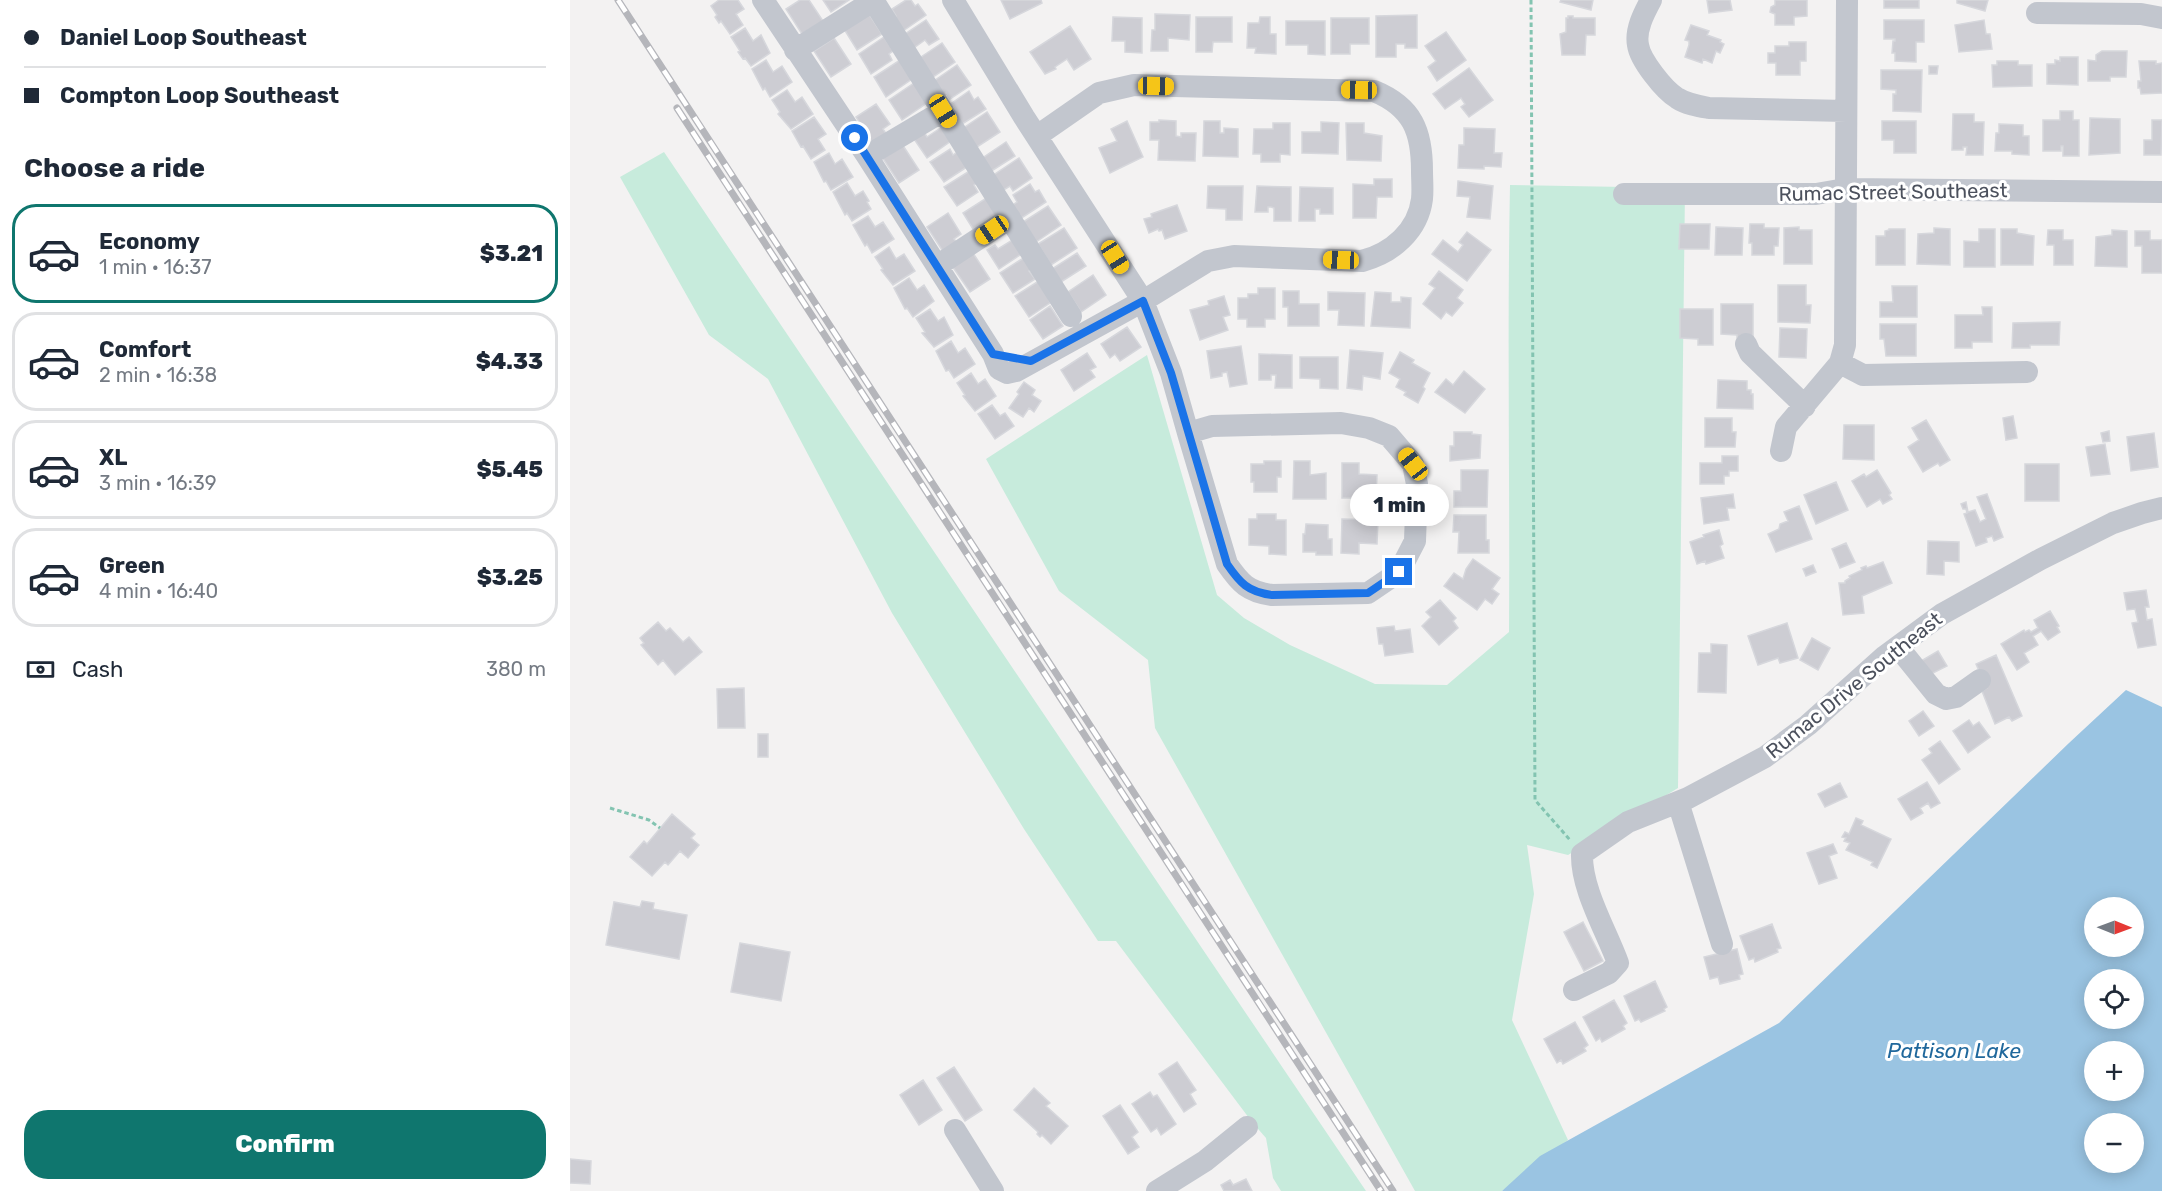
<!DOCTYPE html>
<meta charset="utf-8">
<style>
:root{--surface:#fff;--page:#f6f6f7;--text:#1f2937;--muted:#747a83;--line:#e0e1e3;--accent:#0f766e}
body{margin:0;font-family:Rubik,sans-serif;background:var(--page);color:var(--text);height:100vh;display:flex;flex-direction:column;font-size:22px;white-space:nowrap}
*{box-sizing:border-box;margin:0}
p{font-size:20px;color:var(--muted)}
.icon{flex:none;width:33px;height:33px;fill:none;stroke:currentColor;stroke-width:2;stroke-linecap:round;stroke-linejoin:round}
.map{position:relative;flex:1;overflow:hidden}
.drawer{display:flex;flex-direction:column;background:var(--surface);width:570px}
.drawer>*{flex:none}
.hud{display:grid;align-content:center;height:132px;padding:0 24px;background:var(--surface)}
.needle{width:39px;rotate:91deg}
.controls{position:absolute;left:1514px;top:897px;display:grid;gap:12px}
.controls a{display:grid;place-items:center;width:60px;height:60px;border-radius:50%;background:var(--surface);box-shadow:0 3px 15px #0003;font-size:30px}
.end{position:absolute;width:27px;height:27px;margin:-14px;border:8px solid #1a73e8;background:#fff;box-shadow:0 0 0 3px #fff}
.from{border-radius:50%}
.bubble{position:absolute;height:42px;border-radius:21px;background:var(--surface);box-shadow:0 3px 15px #0003;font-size:20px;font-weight:800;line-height:42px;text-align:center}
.car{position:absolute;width:18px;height:36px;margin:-18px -9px;border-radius:8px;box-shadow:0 0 4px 2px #0007;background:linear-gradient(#f5c518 24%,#345 0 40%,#f5c518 0 76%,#345 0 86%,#f5c518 0)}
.hud b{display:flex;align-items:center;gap:21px;height:57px;font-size:22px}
.hud b+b{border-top:2px solid var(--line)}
.hud i{width:15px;height:15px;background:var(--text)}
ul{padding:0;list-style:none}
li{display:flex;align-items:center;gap:18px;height:99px;margin:0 12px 9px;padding:0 12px;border:3px solid var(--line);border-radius:24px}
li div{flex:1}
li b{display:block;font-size:22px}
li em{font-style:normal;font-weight:800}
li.current{border-color:var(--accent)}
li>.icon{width:54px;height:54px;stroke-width:1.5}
h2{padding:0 24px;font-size:27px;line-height:72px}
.pay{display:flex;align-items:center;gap:15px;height:66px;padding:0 24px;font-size:22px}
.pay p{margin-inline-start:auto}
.cta{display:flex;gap:12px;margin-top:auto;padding:12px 24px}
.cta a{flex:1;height:69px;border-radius:24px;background:var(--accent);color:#fff;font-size:24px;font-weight:800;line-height:69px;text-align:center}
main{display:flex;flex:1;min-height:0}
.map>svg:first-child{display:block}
</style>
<main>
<section class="drawer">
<div class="hud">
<b><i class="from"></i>Daniel Loop Southeast</b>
<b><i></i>Compton Loop Southeast</b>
</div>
<h2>Choose a ride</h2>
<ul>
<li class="current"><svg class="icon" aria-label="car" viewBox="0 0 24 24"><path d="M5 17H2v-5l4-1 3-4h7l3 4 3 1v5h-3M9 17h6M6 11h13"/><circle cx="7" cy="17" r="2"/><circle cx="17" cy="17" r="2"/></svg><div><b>Economy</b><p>1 min · 16:37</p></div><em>$3.21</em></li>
<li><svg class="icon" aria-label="car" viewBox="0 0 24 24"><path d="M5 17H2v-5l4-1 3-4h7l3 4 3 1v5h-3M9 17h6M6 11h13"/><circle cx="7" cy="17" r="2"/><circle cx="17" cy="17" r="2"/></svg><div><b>Comfort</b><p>2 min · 16:38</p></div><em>$4.33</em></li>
<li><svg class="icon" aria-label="car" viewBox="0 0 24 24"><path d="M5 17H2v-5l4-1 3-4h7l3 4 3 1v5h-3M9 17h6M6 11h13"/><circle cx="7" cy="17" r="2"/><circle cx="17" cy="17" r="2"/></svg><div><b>XL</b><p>3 min · 16:39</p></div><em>$5.45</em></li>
<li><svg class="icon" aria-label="car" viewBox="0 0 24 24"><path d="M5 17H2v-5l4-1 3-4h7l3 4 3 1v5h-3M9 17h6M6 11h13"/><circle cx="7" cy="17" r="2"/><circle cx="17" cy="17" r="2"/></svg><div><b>Green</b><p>4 min · 16:40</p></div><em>$3.25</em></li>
</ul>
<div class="pay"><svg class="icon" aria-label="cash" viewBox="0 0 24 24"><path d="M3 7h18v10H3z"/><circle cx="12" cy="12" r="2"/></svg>Cash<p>380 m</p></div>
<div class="cta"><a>Confirm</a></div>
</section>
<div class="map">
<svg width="1592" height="1191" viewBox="0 0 1592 1191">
<rect width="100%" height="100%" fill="#f3f2f2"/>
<path fill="#c7ebdc" d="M94 152 796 1191H711L703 1178 696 1138 682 1122 546 941H528L454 829 322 613 198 379 139 335 50 177Z
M940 185 1115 188 1108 788 998 855 957 845 964 894 942 1020 998 1140 932 1191H845L585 728 578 660 489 591 416 459 577 355 647 595 674 618 720 645 805 684 877 685 939 632C940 483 937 334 940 185Z"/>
<path fill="#9ac4e2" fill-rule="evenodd" d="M1556 690 1592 707V1191H932L970 1156 1209 1023 1499 743ZM1524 908H1563V946H1524ZM1524 980H1563V1018H1524ZM1524 1052H1563V1090H1524ZM1524 1124H1563V1162H1524Z"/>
<path fill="#cdcdd3" stroke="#d6d7dc" stroke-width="1.5" d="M149 0H168L174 9 166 14 173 25 160 34 151 21 149 23 145 17 147 15 141 6Z
M230 0H239L253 21 232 34 216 9Z
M253 0H279L261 12Z
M336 0H341L345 6 348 4 356 15 330 33 321 19 326 16 322 9Z
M431 0H471L472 3 440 19Z
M991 0H1023L1021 10 990 2Z
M1137 0H1160L1162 10 1139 13Z
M1205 0H1237V16L1224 17V25H1205V14L1200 12 1201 7 1205 5Z
M1314 0H1349V8H1314Z
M1387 0H1418L1415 11 1387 3Z
M299 14 312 34 287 50 274 29Z
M585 14 620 15 619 40 598 38V51H581L582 30H585Z
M847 15V48H835V44H826V57H806V16Z
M998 16H1003V18H1025V35H1016L1015 55H992L990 34 996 32V18H998Z
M543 17 572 18V53L555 52V41H542Z
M626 17H662V42H643L642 52H626Z
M690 17H700V34H706V54L685 53 686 48H677L678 23H689Z
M761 18H799V44H780V54H761Z
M356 20 369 39 359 45 355 40 341 50 332 36Z
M1314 20H1354V42H1346V62L1325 61V53H1322L1323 41H1325V39H1314Z
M1414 20 1416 34H1420L1422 49 1389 52 1385 25Z
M716 21H755V55L738 54V45H716Z
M1121 25 1139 31 1137 35 1151 40 1150 42 1154 44 1150 53 1146 51 1142 63 1133 59 1132 63 1115 57 1119 45V41L1115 40Z
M500 26 521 59 504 70 497 59 485 67 486 69 475 74 460 52Z
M175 28 183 41 191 35 200 53 181 66 175 58 173 59 168 52 170 51 161 37Z
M876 32 896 60 867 81 858 67 866 61 855 46Z
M314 37 323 51 319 54 322 60 301 74 289 54Z
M264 38 281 64 261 77 244 51Z
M1219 42H1236V61H1230V75H1206V63H1198V53H1205V46H1219Z
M372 43 385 62 360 79 351 57Z
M1532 51H1557L1556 77H1540V81H1518V60L1526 61V55Z
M1490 57H1508V85L1477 84V64H1485V60L1490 61Z
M196 60 203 72 212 66 222 82 200 97 195 88 193 90 182 69Z
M330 60 342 79 316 97 304 77Z
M1427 61H1448V65H1462V86L1423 87 1422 65H1427Z
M1569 61H1586V64L1592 63V93L1571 94 1570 88H1568V81H1571Z
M387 65 401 85 380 99 376 93 370 96 361 83Z
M1359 66H1368L1367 74H1359Z
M899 68 923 100 899 117 891 107 895 104 891 98 875 109 863 94Z
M1311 70H1352L1351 112 1323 111V94H1326V90L1311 89Z
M344 83 357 103 332 120 319 100Z
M217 90 225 102 232 97 243 114 221 129 208 114 210 112 202 100Z
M399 91 404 100 408 97 416 109 389 126 381 113 386 110 382 103Z
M306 104 320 124 313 129 317 135 303 144 286 117Z
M1490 111H1503V120H1509V156H1493V146H1491V151H1473V120H1490Z
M417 112 430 132 404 149 392 129Z
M1383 114H1404V122H1414L1413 155H1396L1397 147H1393V150H1382Z
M244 117 256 134 248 139 255 150 241 159 233 146 231 147 222 131Z
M1520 118 1550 119V153L1519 155Z
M589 120 606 121V136L611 137V133H626L625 161 588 160 589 140H580V122H589Z
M1582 120H1592L1591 155H1574V140H1582Z
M557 121 573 157 540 173 529 148 547 141 541 129Z
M634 121H650V133H654V128L668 129V157L633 156Z
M1312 121H1346V153H1324V140H1312Z
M751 122 769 123 768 154 732 153V132H751Z
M703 123H720V155L710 154V162H691V154H683L684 129H703Z
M776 123H794V133L812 136 811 161 777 160Z
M1429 124 1453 125V136H1459V155L1442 154V151H1425L1426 133H1429Z
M372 127 381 141 357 158 344 139 354 132 357 137Z
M894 128 925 129 924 153H932L931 167 914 166V169L888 168 889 145H894Z
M436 142 445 156 420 172 411 159Z
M332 144 349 170 329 183 312 157Z
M380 149 383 155 390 150 400 165 374 182 360 162Z
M259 153 265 164 272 159 283 177 261 190 256 181 254 182 244 162Z
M449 158 462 178 443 191 440 186 432 191 422 176Z
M401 170 409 182 404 185 408 192 387 206 374 187Z
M804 179H822V197H807L806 218H783V184L804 185Z
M888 181 923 186 920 219 897 217 900 197 887 196Z
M277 183 285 196 293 191 299 201 297 202 301 209 282 221 277 213 275 215 263 192Z
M460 184 465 192 469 190 476 202 450 219 441 206 447 202 443 195Z
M638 186H673L672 220H656V209L637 208Z
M687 186 721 187V221H704V208L701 207H698V212H685Z
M730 187 763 188V214H750V209H745V221H729Z
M418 197 428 213 403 229 393 213Z
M607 205 617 231 595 239 592 230 589 231 588 229 579 233 574 219 582 217 581 214Z
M478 206 491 225 466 242 453 222Z
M378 213 391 234 384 239 388 244 374 253 357 227Z
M298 216 305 227 313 222 324 239 302 253 297 244 295 246 283 225Z
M1110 224H1140L1139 249H1109Z
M1180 224H1194V228H1209L1208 246H1204V255H1182V243H1179Z
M1146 227 1173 228 1172 255H1145Z
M1229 227V230H1242V264H1214V228Z
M494 228 507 248 481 265 468 244Z
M1364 228 1380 229V265L1347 264 1348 234 1364 233Z
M1319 229H1335V265H1306V236H1315V231L1319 230Z
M1409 229H1425V267H1394V241L1409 242Z
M1431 229H1447V233L1464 236 1463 265H1431Z
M1478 230H1493V240H1503V265H1484V245H1477Z
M1542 230 1557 231V267L1525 266 1526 237 1542 235Z
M1565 231H1580V240H1592V273H1572V246H1565Z
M897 232 921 250 897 281 862 254 873 240 888 252 893 245 889 242Z
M444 239 453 253 429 269 417 250 425 245 428 249Z
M319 247 326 259 334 254 345 271 323 285 311 270 313 269 305 257Z
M403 253 420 279 400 292 382 266Z
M507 253 516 266 491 282 482 269Z
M455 257 463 269 459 271 465 279 443 293 430 273Z
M869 271 893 290 887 298 893 303 882 316 876 312 871 319 853 304 865 288 859 284Z
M523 275 536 295 511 312 498 292Z
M339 278 347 290 354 285 364 301 343 317 337 308 335 309 324 288Z
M472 279 480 303 459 317 445 296Z
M1208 285H1236V305H1241L1240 323 1208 322Z
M1322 286H1347V317H1310V302H1323Z
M688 288H705V319H695V327H677V319H668V298H678V294H688Z
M713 291H729V304H749V326H718V307H713Z
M758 292 795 293 794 326 768 325 769 310H758Z
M805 292 821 293V302H831V297L841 298 840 328 801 326Z
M654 296 660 315 653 317 658 330 630 340 620 310 639 305 638 301Z
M1151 304H1183V341H1167V335L1151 334Z
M480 306 493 326 473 339 460 320Z
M1412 307H1422V342H1402V348H1385V315H1413Z
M360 309 368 321 374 317 383 335 364 347 352 333 355 332 346 318Z
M1110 309H1143V345H1128V339L1110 338Z
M1490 322 1489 345H1460V348H1442L1443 323Z
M1310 324H1346V356H1316L1314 339H1310Z
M557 327 571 347 550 361 545 354 540 358 531 344Z
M1210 328 1237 329 1236 358 1209 357Z
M381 341 388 353 395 348 405 364 384 378 379 370 376 371 366 351Z
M671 346 677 384 660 387 657 372 652 373V376L641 378 637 351Z
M780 350 813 353 810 379 793 376 792 390 777 388Z
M830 352 844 360 842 363 860 373 853 387 855 389 848 403 834 395 836 392 826 387 830 379 819 373Z
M517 353 526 367 520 370 525 377 504 391 491 370Z
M689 354 722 355V388H705L706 375H701V380H689Z
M730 357H768V389L750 388V379L730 378Z
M894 371 915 389 895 413 865 392 876 379 883 385Z
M401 373 408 384 415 379 426 396 405 411 393 396 395 395 387 383Z
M1148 380 1177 381V390H1181V394H1183V409L1147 408Z
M454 382 465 390 462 395 471 401 464 412 459 408 453 417 439 408 449 394 447 392Z
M422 405 430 416 435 413 444 426 425 439 408 414Z
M1443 416 1447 438 1436 440 1433 418Z
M1135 418H1162V432H1166L1165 447H1135Z
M1356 420 1380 460 1370 466 1368 463 1353 472 1338 447 1349 440 1342 428Z
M1274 425H1304V460L1273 459Z
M1539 431 1540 441 1533 442 1531 433Z
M884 432H902V434L911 435 910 458 880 461V446H884Z
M1584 433 1588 467 1561 471 1557 437Z
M1535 444 1540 474 1521 476 1516 447Z
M1152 456H1168V471H1159V476H1154V484H1130V463H1152Z
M694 461H711V477H707V492H684V482H681V464H694Z
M724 461H740V475L756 473V499H723Z
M772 463H789V474L807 475 806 498H772Z
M1455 464H1489V501H1455Z
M891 470H918L917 507H884V491H891Z
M1307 470 1321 493 1319 495 1322 499 1313 504 1310 499 1297 507 1282 481 1294 474 1296 477Z
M1266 482 1278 510 1246 524 1234 495Z
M1163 494 1165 508H1157L1159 520 1134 524 1131 498Z
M1417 494 1433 537 1424 541 1422 536 1416 538 1417 542 1406 546 1394 514 1397 513 1396 509H1393L1391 504 1396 502 1398 512 1405 510 1410 522 1416 519 1407 497Z
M1229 506 1242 539 1206 552 1198 534 1209 529 1210 524 1218 521 1214 512Z
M687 514H706V520H716V555L699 554V546L679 545V519H687Z
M884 515H916V540H919V553H888L889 532H883Z
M772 519 808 520 807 544 789 543V554L771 553Z
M736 524 758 525V539H762V555H746V552H733V534H735Z
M1149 530 1153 544 1150 546 1154 558 1136 564 1135 561 1127 564 1120 542 1134 537 1133 535Z
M1358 541 1389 542V562L1374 561V575L1357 574Z
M1276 543 1285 562 1270 568 1262 549Z
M903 559 930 578 922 589 929 594 922 604 915 599 907 610 874 586 884 573 893 579 896 569Z
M1313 562 1322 583 1292 596 1294 613 1273 615 1269 583H1275V581L1280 578 1279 576 1292 570 1291 568 1296 566 1297 568Z
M1243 565 1246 572 1236 576 1233 569Z
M1576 590 1579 607H1575L1577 620 1582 619 1586 645 1568 648 1562 623 1568 622 1565 609 1557 610 1554 593Z
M870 600 886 618 883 621 888 628 869 645 852 626 861 617 856 612Z
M1480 611 1489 626 1487 627 1490 632 1478 640 1471 631 1463 636 1468 645 1454 653 1459 662 1447 670 1431 644 1454 630 1455 632 1459 630 1461 632 1468 628 1464 620Z
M88 622 96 631 100 628 113 642 119 637 132 652 105 675 93 660 88 665 71 645 74 643 70 638Z
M1217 623 1228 658 1210 663 1208 658 1188 665 1178 636Z
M824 626 825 631 840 629 843 652 815 656 813 644H809L807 628Z
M1242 638 1260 648 1248 670 1230 660Z
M1141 644 1157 645 1156 693 1128 692 1129 653H1141Z
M1368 651 1377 666 1359 675 1351 661Z
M1426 655 1452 716 1442 721 1439 717 1425 724 1412 691 1417 688 1406 664Z
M174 688 175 728H148L147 689Z
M1353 711 1364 726 1349 736 1339 721Z
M1399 720 1403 726 1409 722 1420 737 1398 753 1383 731Z
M188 734H198V757H188Z
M1370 741 1390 769 1369 784 1352 760 1362 753 1359 749Z
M1357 782 1370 803 1361 808 1358 803 1350 808 1353 813 1341 820 1328 799Z
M1270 783 1277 797 1255 807 1248 794Z
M102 814 125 834 121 838 129 845 118 858 110 851 98 865 95 862 82 876 60 857 74 841 77 844Z
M1286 818 1293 821 1291 825 1321 839 1307 868 1301 865 1303 862 1276 850 1280 843 1274 841 1276 838 1272 837 1275 832 1279 834Z
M1263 844 1267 853 1259 856 1267 878 1249 884 1237 853Z
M72 901 84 903 83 909 117 915 109 959 36 945 44 902 70 907Z
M1013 922 1033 961 1014 971 994 932Z
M1202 924 1211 948 1207 949 1208 952 1185 962 1184 958 1179 960 1170 936Z
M170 943 220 952 211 1001 161 992Z
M1167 949 1173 974 1169 975 1170 979 1150 984 1148 977 1140 979 1134 957Z
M1085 981 1097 1007 1094 1009 1095 1011 1071 1022 1069 1019 1065 1021 1054 996Z
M1044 1000 1057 1023 1053 1026 1055 1029 1032 1042 1030 1038 1026 1041 1013 1017Z
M1005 1022 1018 1045 1014 1048 1016 1051 993 1064 991 1060 987 1063 974 1039Z
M607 1062 626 1090 620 1094 626 1104 614 1112 589 1074Z
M384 1067 412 1110 395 1121 367 1078Z
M353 1080 372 1110 349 1125 330 1095Z
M464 1088 480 1103 476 1106 498 1126 481 1144 472 1135 470 1137 467 1134 468 1132 444 1110Z
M580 1092 583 1097 587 1095 606 1124 591 1135 587 1128 581 1132 562 1104Z
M550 1105 568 1132 562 1137 569 1147 558 1154 533 1116Z
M0 1159 21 1161 20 1184 0 1183Z
M676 1179 682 1191H654L651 1185 660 1180 663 1185Z"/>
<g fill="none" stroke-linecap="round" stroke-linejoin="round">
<path stroke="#83c4b1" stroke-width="3" stroke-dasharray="4.5 3" stroke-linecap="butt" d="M961 0 965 800 1000 840
M40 808 79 820 90 828"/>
<path stroke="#c2c6ce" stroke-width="22" d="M193 0 297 156 423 354 429 369 437 373 446 371 573 301 638 261 664 256 792 261C822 253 848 231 852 199 853 190 852 180 852 171 852 132 843 107 804 91L564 85 529 93 467 136
M303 0 501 316
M383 0 454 117 573 301 601 373 618 433
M1081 0C1074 13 1065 30 1068 45 1070 60 1094 90 1107 98 1116 104 1128 106 1139 108L1276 111
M1467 13 1571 14 1592 18
M225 50 303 1
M297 156 373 111
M1054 194H1246L1275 189 1592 192
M367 266 440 218
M1176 344 1180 353 1235 406
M1270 363 1293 375 1457 372
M771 423 799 428 819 436 843 464 847 484 845 541 829 572 798 593 702 595C678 592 670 583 657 564L618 433 642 426Z
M1211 451 1216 427 1270 363 1275 345 1277 0
M1328 647 1366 694 1376 699 1386 697 1410 680
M1108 802 1152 944
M1004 990 1039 973 1048 963C1036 930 1011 889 1012 854L1058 822 1118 798 1195 757 1238 725 1315 656 1372 614 1471 559 1543 523 1572 513 1592 508
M385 1130 423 1191
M587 1191 635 1161 677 1127"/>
<defs>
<path id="rail" d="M48 0 823 1191
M107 108 811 1191"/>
</defs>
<use href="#rail" stroke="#b5b6bb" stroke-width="7"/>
<use href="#rail" stroke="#fff" stroke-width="4.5" stroke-dasharray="14" stroke-linecap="butt"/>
</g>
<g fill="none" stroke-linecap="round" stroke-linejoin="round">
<path stroke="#1a73e8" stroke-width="8" d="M285 138 423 354 461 361 573 301 601 373 657 564C670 583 678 592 702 595L798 593 829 572"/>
</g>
<g text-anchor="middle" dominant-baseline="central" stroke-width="6" stroke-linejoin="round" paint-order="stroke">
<g font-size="20" fill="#4c515d" stroke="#fff">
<text transform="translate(1323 192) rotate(-1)">Rumac Street Southeast</text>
<text transform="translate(1284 685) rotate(-39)">Rumac Drive Southeast</text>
</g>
<g font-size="21" font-style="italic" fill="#20689c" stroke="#fff">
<text x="1384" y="1050">Pattison Lake</text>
</g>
</g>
</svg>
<div class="controls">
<a><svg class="needle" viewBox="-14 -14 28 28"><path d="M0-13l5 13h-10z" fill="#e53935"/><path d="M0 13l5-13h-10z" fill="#747a83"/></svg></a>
<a><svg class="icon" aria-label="locate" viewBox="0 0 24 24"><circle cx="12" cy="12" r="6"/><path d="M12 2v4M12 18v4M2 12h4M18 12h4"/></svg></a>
<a>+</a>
<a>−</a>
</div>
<i class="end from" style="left:285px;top:138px"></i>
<i class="end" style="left:829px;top:572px"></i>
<div class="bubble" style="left:780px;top:484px;width:99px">1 min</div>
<i class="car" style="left:586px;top:86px;rotate:91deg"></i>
<i class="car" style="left:789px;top:90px;rotate:271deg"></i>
<i class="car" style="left:373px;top:111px;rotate:148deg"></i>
<i class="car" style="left:422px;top:230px;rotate:236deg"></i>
<i class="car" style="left:545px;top:257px;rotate:148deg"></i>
<i class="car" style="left:771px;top:260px;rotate:272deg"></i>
<i class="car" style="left:843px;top:464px;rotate:322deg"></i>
</div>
</main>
